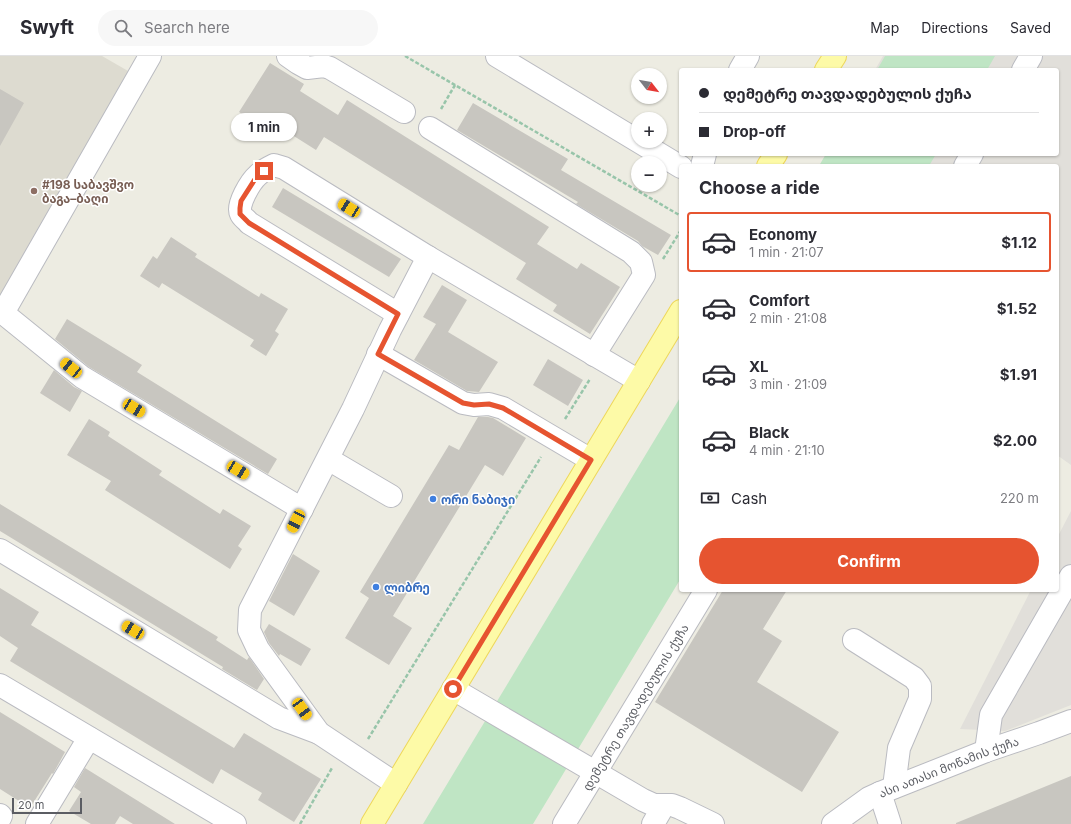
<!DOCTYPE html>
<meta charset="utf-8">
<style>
:root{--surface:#fff;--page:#f7f7f7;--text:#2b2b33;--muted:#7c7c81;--line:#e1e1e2;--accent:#e65430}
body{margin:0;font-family:Inter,"Noto Sans Georgian",sans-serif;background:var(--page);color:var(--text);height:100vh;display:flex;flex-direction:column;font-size:15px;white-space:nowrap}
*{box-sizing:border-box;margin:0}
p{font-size:13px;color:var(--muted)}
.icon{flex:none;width:22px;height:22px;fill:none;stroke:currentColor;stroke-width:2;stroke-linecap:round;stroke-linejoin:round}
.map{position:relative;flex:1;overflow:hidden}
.drawer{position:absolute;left:679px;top:108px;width:380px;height:428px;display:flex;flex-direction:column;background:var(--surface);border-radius:4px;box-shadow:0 1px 3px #0004}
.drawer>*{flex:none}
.guide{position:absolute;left:679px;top:12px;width:380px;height:88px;border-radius:4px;box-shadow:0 1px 3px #0004;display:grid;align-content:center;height:88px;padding:0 20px;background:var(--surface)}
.needle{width:26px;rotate:121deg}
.buttons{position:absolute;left:631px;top:12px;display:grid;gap:8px}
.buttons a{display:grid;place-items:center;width:36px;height:36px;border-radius:50%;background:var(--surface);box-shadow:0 1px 3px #0004;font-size:20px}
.scale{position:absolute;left:12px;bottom:10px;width:70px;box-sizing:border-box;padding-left:4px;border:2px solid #5b5d63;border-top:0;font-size:11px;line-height:14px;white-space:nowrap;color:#5b5d63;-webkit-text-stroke:3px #fff;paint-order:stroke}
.end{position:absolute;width:18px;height:18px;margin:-9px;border:5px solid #e65430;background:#fff;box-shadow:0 0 0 2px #fff}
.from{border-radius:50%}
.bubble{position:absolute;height:28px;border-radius:14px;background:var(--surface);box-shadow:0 1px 3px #0004;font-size:13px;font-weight:700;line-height:28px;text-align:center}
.car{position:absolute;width:12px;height:24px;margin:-12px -6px;border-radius:5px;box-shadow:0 0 3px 1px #0007;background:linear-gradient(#f5c518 24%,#345 0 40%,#f5c518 0 76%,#345 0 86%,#f5c518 0)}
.guide b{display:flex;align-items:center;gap:14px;height:38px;font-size:15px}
.guide b+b{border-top:1px solid var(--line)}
.guide i{width:10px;height:10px;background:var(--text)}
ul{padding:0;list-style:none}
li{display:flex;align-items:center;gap:12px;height:60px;margin:0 8px 6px;padding:0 12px;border:2px solid transparent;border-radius:4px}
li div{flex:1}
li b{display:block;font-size:15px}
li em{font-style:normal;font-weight:700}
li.selected{border-color:var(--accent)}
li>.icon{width:36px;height:36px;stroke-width:1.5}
h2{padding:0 20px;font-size:18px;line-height:48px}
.pay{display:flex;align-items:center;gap:10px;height:44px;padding:0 20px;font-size:15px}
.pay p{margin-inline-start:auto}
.button{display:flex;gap:8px;margin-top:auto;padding:8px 20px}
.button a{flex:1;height:46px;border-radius:24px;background:var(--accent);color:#fff;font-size:16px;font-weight:700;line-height:46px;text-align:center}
header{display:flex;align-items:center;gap:24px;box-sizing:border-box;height:56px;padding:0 20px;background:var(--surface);border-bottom:1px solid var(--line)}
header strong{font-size:19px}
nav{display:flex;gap:22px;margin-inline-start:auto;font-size:14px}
.search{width:280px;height:36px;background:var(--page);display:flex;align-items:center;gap:10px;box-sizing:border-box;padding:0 14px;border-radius:22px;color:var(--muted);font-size:15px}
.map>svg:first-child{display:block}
</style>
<header>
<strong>Swyft</strong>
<div class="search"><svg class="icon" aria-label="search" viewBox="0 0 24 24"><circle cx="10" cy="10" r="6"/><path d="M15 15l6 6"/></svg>Search here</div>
<nav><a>Map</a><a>Directions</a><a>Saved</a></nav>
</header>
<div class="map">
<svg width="1071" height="768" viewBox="0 0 1071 768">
<rect width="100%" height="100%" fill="#edece2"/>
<path fill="#e1dfda" d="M883 0H1071V409L1057 399V110H819L826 98H1057V14H875Z
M1071 455V649L1005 675 960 673 1031 534H1057V482Z"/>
<path fill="#dddbd0" d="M0 0H102L135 19 0 250Z"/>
<path fill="#bfe5c4" d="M885 0H995L987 14H877Z
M826 98H936L929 110H819Z
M681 340V522L533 768H423Z"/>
<path fill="#c8c6c0" d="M270 7 304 28 300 35 338 59 347 44 549 171 537 188 577 213 581 207 620 231 590 278 553 255 557 249 516 223 526 207 324 81 316 94 278 70 274 78 239 56Z
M0 33 24 47 0 90Z
M473 47 568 103 561 114 671 179 658 199 642 190 638 185 576 148 578 146 457 74Z
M283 132 401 203 389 221 272 151Z
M171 181 197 198 195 201 259 241 261 237 288 253 275 275 279 278 266 300 250 290 254 284 162 227 159 232 140 220 153 200 157 203Z
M442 229 467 244 448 276 498 306 479 336 467 335 414 304 436 268 423 261Z
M67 263 142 309 137 316 277 403 268 418 89 311 55 283Z
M548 303 583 324 568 350 533 329Z
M54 314 74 331 82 335 70 356 40 337Z
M478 361H488L493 362 526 382 503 420 485 409 393 560 412 572 389 609 345 582 369 542 360 536 449 389 459 394Z
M89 363 110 376 108 380 162 415 159 419 220 458 223 453 251 470 238 490 242 493 230 513 105 434 111 425 67 399Z
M0 448 218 581 216 584 247 604 249 601 264 623 257 634 222 613 223 611 0 475Z
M293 498 320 515 294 560 269 545Z
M0 532 39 556 31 569 234 692 244 677 321 723 294 766 258 744 262 737 221 713 213 728 10 605 18 592 0 580Z
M723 534H787L763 573 782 585 757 626 839 676 802 736 655 646Z
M269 568 311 593 301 610 280 598 279 600 269 587 264 576Z
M0 656 65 696 53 718 52 717 30 752 0 733Z
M85 712 175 768H133L120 760 115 768H91L69 755 81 736 74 731Z
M1071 720V768H956V767Z"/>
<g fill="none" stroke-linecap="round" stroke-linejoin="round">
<defs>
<g id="minor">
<path d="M150 0 3 257 82 321 302 453"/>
<path d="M288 0 298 7 307 12 324 10 330 12 404 56"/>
<path d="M497 0 681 111"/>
<path d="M740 14 748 0"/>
<path d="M1023 14 1031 0"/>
<path d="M430 72 631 196 641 206 644 219 594 299"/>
<path d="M702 110 705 98"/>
<path d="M965 110 972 98"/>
<path d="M398 258 249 167C247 164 242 161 241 158 236 149 251 125 258 119 262 115 268 112 274 109L284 112 428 201 639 325"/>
<path d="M378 298 463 347 474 349 489 348 503 352 591 404"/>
<path d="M328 403 391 440"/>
<path d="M0 494 279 662 319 677"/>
<path d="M854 584 914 622 920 630V643L899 692 894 731"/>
<path d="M0 629 235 768"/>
<path d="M453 633 643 744 654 749H672L680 752 713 768"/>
<path d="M986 695 991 659 1071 520"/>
<path d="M396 728 319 677 258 593 249 574 250 554 353 353 390 274 428 201"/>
<path d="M880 737 890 768"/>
<path d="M0 759 1 760 0 762"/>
<path d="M37 768 89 682"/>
<path id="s1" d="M564 768 706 534"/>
<path d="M653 768 664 749"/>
<path id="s2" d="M833 768 869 742 880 737 986 695 1039 677 1071 665"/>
</g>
<path id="major" d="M826 14 835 0
M768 110 776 98
M372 768 681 255"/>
</defs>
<use href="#minor" stroke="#babbc1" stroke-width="24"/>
<use href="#major" stroke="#eed75a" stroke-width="24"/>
<path stroke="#98c5aa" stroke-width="2.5" stroke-dasharray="4 2" stroke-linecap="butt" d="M405 0 681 160
M441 53 455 29
M663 203 681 174
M565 363 590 323
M368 683 541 401
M300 768 332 712"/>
<use href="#minor" stroke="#fff" stroke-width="22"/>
<use href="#major" stroke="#fdfaa7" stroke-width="22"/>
</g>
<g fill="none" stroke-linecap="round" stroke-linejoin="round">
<path stroke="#e65430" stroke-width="5" d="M264 115 257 120 241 145 240 152V158L249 167 398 258 378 298 463 347 474 349 489 348 503 352 591 404 453 633"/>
</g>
<circle fill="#8d6e63" stroke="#fff" stroke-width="1.5" cx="34" cy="135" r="4"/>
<g fill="#3f7fe0" stroke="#fff" stroke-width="1.5">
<circle cx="433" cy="443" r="4"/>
<circle cx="376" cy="531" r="4"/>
</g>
<g text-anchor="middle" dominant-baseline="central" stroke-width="3" stroke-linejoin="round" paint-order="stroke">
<g font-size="12" font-weight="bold" fill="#785e54" stroke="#fff" text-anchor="start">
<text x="42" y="128">#198 საბავშვო<tspan x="42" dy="14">ბაგა–ბაღი</tspan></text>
</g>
<g font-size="12" font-weight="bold" fill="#366cbe" stroke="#fff" text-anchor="start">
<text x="441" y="443">ორი ნაბიჯი</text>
<text x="384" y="531">ლიბრე</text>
</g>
<g font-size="12" fill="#5b5d63" stroke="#fff">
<text stroke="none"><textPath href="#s1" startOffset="137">დემეტრე თავდადებულის ქუჩა</textPath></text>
<text stroke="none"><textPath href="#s2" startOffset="130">ასი ათასი მოწამის ქუჩა</textPath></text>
</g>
</g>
</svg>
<div class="buttons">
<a><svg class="needle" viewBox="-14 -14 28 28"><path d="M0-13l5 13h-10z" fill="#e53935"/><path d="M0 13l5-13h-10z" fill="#7c7c81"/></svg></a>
<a>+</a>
<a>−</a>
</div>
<div class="scale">20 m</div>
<i class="end from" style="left:453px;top:633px"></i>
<i class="end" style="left:264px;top:115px"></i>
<div class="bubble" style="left:231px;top:57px;width:66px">1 min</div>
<i class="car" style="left:349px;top:152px;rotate:302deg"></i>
<i class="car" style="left:71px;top:312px;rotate:309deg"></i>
<i class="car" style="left:134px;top:352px;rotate:121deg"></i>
<i class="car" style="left:238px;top:414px;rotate:121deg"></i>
<i class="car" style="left:296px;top:465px;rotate:207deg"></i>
<i class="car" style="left:133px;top:574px;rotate:301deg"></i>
<i class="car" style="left:302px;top:653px;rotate:144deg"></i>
<div class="guide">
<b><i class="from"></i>დემეტრე თავდადებულის ქუჩა</b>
<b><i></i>Drop-off</b>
</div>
<section class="drawer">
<h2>Choose a ride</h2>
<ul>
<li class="selected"><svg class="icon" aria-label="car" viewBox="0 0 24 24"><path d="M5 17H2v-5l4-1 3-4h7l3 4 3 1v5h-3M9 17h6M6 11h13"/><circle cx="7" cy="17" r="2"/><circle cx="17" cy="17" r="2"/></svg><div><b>Economy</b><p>1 min · 21:07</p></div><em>$1.12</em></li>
<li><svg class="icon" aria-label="car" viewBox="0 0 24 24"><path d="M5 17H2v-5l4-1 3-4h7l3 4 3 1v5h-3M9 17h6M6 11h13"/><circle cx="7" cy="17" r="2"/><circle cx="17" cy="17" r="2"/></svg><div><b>Comfort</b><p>2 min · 21:08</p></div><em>$1.52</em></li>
<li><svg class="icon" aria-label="car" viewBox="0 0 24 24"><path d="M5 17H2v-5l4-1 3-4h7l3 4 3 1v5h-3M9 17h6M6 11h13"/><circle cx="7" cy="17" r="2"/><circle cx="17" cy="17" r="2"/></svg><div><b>XL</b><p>3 min · 21:09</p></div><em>$1.91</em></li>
<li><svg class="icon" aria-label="car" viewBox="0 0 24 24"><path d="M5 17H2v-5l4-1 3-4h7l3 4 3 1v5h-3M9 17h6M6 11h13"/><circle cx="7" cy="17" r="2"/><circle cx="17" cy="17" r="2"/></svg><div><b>Black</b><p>4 min · 21:10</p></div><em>$2.00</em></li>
</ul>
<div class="pay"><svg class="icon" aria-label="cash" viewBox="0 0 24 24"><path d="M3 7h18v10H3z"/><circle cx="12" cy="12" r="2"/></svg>Cash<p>220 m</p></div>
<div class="button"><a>Confirm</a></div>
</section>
</div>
